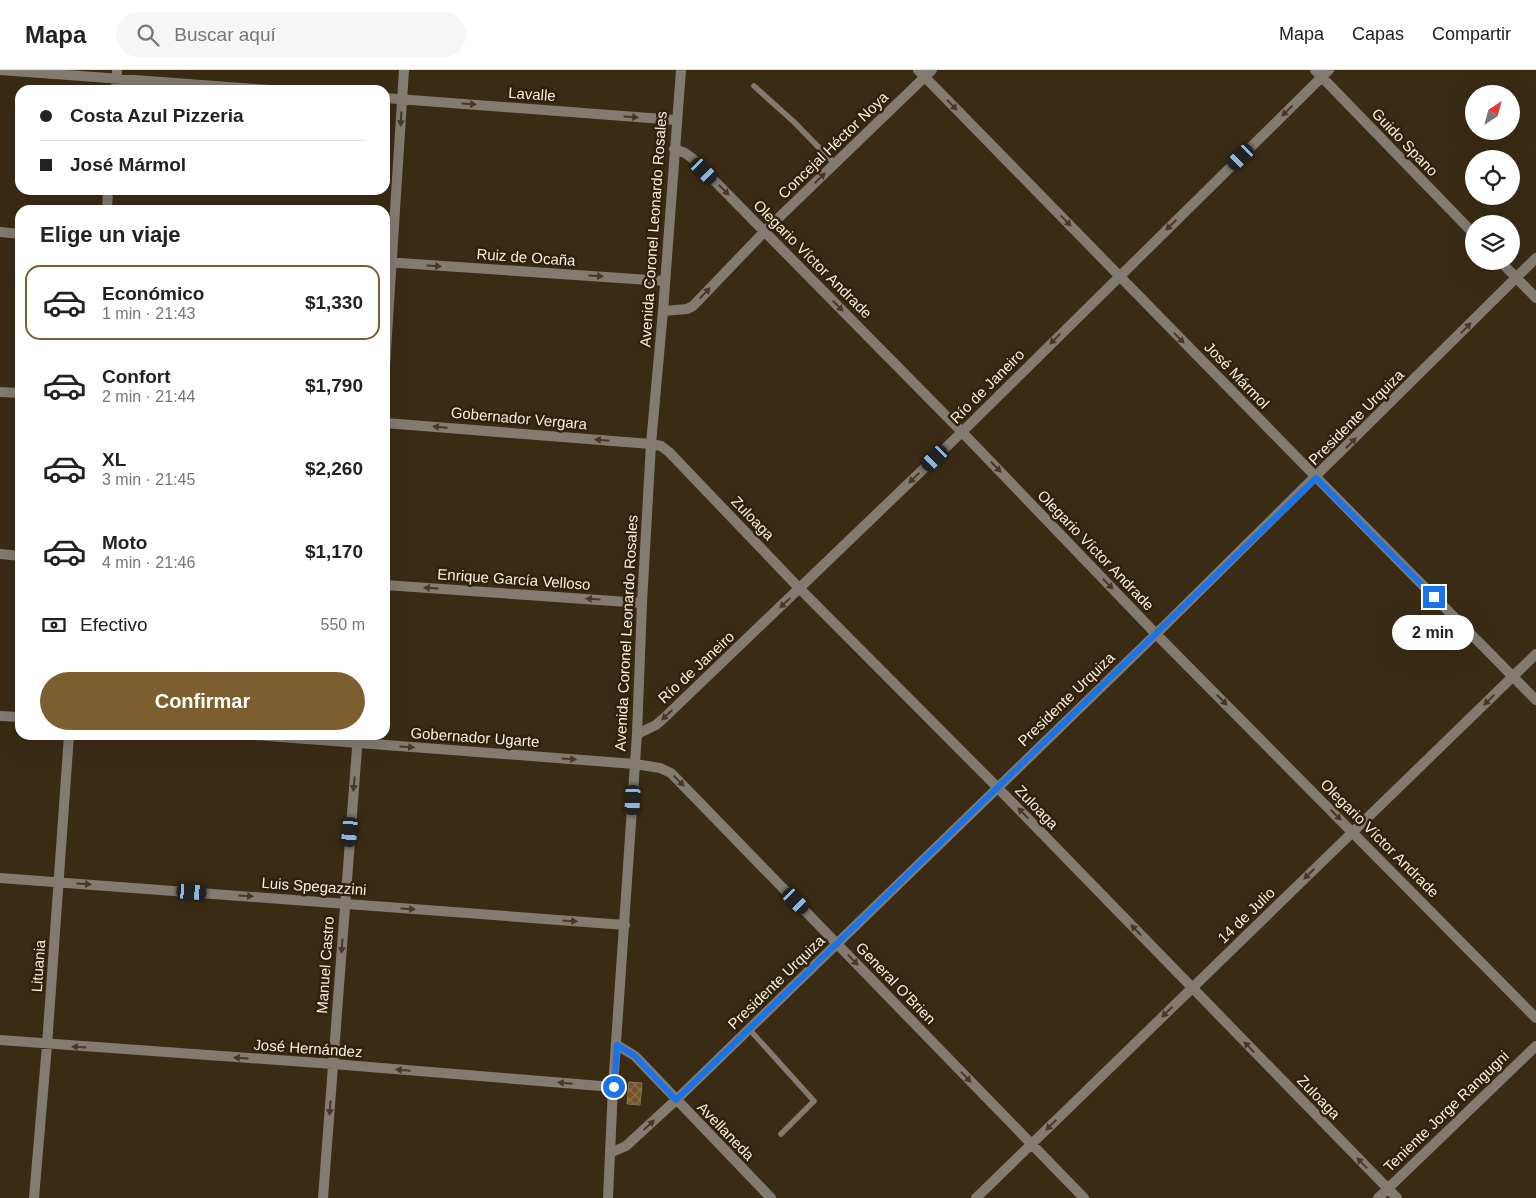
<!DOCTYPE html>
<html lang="es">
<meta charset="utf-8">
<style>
:root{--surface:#fff;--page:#f6f6f6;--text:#222;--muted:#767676;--line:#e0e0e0;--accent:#7d5e2e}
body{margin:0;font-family:Helvetica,sans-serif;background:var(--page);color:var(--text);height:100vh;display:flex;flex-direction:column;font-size:19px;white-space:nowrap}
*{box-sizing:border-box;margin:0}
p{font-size:16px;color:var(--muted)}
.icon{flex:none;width:28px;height:28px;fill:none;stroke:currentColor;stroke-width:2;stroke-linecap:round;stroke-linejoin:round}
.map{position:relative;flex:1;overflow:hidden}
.drawer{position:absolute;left:15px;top:135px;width:375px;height:535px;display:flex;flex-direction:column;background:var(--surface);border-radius:15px;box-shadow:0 5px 20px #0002}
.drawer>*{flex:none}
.hud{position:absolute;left:15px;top:15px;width:375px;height:110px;border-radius:15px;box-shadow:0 5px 20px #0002;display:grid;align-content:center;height:110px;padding:0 25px;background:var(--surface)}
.needle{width:32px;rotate:36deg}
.controls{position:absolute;left:1465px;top:15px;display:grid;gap:10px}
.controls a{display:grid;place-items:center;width:55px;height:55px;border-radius:50%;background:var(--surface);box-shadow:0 5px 20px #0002;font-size:25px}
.end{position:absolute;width:22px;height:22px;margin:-11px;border:6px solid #1a73e8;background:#fff;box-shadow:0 0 0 2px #fff}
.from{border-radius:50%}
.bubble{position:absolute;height:35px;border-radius:18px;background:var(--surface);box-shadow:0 5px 20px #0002;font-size:16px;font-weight:700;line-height:35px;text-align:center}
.car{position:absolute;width:15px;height:30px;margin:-15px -8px;border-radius:6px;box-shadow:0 0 4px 1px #0007;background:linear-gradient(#222 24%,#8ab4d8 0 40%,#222 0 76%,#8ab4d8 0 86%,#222 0)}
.hud b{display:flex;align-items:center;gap:18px;height:48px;font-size:19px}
.hud b+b{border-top:1px solid var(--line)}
.hud i{width:12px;height:12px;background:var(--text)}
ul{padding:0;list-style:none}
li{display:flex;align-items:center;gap:15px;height:75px;margin:0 10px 8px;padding:0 15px;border:2px solid transparent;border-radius:15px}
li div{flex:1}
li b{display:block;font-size:19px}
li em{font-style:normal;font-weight:700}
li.active{border-color:var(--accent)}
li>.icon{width:45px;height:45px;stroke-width:1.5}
h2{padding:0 25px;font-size:22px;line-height:60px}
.pay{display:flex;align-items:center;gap:12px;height:55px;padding:0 25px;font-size:19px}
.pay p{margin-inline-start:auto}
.cta{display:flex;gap:10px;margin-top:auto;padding:10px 25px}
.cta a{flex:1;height:58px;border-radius:30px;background:var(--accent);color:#fff;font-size:20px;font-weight:700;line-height:58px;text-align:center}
header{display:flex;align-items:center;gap:30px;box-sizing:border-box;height:70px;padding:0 25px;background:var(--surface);border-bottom:1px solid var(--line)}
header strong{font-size:24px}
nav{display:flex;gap:28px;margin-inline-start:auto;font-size:18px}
.search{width:350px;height:45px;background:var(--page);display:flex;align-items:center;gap:12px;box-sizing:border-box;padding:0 18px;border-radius:28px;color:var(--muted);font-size:19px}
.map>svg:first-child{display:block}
</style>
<header>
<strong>Mapa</strong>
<div class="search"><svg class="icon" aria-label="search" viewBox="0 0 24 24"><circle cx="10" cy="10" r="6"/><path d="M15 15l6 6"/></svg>Buscar aquí</div>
<nav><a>Mapa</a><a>Capas</a><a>Compartir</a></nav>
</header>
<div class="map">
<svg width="1536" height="1128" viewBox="0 0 1536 1128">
<defs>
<pattern id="building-cross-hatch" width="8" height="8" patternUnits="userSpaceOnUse" patternTransform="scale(1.25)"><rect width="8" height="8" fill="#755528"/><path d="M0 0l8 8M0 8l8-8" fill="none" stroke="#896e47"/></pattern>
</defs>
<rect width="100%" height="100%" fill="#3a2b15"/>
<path fill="url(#building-cross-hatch)" stroke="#87755d" d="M629 1012 642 1013 640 1035 627 1034Z"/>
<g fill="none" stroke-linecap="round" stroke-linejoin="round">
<path stroke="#837b70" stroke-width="5.5" d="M754 16 794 52 835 94
M749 959 814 1031 781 1064"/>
<path stroke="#837b70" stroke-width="10" d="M0 0 269 20
M918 0 1316 407 1536 630
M1315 0 1474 164
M116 20 117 0
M385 28 676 50
M674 79 685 83 692 88 962 362 1156 564 1536 948
M107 140 108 120
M0 162 20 164
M1500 191 1536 228
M385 192 664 211
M663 241 687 239 693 236 765 161 932 0
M385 296 404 0
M0 322 20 323
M385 353 651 374 661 376 669 382 800 519 997 717 1397 1128
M0 484 20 486
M385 515 642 533
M0 646 20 647
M637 664 656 655 664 648 962 362 1329 0
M254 665 635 694 660 698 671 703 1084 1128
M0 808 625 855
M0 970 333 994 613 1017
M617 975 635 986 771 1128
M610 1083 626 1076 676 1030 1156 564 1536 188
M34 1128 47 975 69 665
M323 1128 358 665
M976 1128 1536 584
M1378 1128 1536 976"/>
<path stroke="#837b70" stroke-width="10" d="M608 1128 613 1017 637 664 642 533 651 374 663 241 681 0"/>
</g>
<defs><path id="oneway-solid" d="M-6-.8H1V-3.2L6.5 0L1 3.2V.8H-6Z" transform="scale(1.25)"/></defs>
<g fill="#453824">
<use href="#oneway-solid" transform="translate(469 34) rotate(4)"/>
<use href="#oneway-solid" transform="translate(952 35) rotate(46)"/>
<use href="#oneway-solid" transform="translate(1287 41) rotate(136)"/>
<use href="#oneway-solid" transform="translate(631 47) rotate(4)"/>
<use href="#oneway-solid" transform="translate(401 49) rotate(93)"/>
<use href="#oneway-solid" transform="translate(820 108) rotate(-44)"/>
<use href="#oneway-solid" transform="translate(724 120) rotate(45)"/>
<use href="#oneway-solid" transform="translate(1066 151) rotate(46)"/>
<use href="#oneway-solid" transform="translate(1171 155) rotate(136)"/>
<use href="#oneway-solid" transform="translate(434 196) rotate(4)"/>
<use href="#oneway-solid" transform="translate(596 206) rotate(4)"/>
<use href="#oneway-solid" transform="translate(705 223) rotate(-46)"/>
<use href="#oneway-solid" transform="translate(838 236) rotate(45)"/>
<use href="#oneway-solid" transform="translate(1466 258) rotate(-45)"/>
<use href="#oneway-solid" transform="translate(1179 268) rotate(46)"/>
<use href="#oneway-solid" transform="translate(1055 269) rotate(135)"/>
<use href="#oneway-solid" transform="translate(440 357) rotate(-175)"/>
<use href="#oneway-solid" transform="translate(602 370) rotate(-175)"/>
<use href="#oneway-solid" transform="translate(1351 373) rotate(-45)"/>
<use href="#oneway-solid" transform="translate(996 397) rotate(46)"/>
<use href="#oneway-solid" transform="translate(914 408) rotate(136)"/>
<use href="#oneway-solid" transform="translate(1108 514) rotate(46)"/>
<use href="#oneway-solid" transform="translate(431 518) rotate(-176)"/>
<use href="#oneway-solid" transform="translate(593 529) rotate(-176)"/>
<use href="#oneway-solid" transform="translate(785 533) rotate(137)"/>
<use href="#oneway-solid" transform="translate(1222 630) rotate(45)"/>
<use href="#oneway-solid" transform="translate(1489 630) rotate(136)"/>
<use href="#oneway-solid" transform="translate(667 645) rotate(137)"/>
<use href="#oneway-solid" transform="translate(407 677) rotate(4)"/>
<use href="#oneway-solid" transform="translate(569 689) rotate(4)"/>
<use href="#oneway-solid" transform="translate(679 711) rotate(46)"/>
<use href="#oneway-solid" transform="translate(354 714) rotate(95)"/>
<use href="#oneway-solid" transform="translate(1023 743) rotate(-134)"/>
<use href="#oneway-solid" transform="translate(1336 745) rotate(45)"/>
<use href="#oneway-solid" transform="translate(1309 804) rotate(136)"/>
<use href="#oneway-solid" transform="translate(84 814) rotate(4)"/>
<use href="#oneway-solid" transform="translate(246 826) rotate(4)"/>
<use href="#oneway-solid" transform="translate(408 839) rotate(4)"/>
<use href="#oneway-solid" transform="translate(570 851) rotate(4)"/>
<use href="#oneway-solid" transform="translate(1136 860) rotate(-134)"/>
<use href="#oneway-solid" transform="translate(342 876) rotate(94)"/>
<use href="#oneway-solid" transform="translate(853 890) rotate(46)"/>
<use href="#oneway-solid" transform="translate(1167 942) rotate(136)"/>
<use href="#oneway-solid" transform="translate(79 977) rotate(-176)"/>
<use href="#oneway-solid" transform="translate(1249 977) rotate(-134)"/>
<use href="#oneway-solid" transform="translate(241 988) rotate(-176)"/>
<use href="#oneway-solid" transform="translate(403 1000) rotate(-175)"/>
<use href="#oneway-solid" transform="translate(966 1007) rotate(46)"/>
<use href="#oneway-solid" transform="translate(565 1013) rotate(-175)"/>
<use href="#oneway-solid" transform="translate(330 1038) rotate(94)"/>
<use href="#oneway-solid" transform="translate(649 1055) rotate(-43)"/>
<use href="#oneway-solid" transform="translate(1051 1055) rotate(136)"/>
<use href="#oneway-solid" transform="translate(1362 1093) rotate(-134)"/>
</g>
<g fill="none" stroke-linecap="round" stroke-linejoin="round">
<path stroke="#1a73e8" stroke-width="6" d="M614 1017 617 975 635 986 676 1030 1316 408 1434 527"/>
</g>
<g text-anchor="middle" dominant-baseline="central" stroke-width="5" stroke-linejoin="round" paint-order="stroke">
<g font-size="15" fill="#f9efe1" stroke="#30210b">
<text transform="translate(532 24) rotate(4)">Lavalle</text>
<text transform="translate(1405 72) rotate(46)">Guido Spano</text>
<text transform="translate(833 75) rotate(-44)">Concejal Héctor Noya</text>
<text transform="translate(653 159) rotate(-86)">Avenida Coronel Leonardo Rosales</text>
<text transform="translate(526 187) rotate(4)">Ruiz de Ocaña</text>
<text transform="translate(813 189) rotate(45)">Olegario Víctor Andrade</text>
<text transform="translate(1237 305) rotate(46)">José Mármol</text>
<text transform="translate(987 316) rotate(-45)">Río de Janeiro</text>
<text transform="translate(1356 347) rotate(-45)">Presidente Urquiza</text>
<text transform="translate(519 348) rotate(5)">Gobernador Vergara</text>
<text transform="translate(753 448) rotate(46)">Zuloaga</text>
<text transform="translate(1096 480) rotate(46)">Olegario Víctor Andrade</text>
<text transform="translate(514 509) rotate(4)">Enrique García Velloso</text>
<text transform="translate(626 563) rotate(-87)">Avenida Coronel Leonardo Rosales</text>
<text transform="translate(696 597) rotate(-43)">Río de Janeiro</text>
<text transform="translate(1066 629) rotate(-44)">Presidente Urquiza</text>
<text transform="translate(475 667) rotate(4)">Gobernador Ugarte</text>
<text transform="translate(1037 737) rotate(46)">Zuloaga</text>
<text transform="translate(1380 768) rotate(45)">Olegario Víctor Andrade</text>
<text transform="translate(314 816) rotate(4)">Luis Spegazzini</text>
<text transform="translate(1246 845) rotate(-44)">14 de Julio</text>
<text transform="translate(325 895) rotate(-86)">Manuel Castro</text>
<text transform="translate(38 896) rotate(-86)">Lituania</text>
<text transform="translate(776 912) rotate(-44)">Presidente Urquiza</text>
<text transform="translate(896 913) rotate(46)">General O'Brien</text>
<text transform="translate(308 978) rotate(4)">José Hernández</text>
<text transform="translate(1319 1027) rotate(46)">Zuloaga</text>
<text transform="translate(1446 1041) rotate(-44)">Teniente Jorge Rangugni</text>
<text transform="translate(726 1061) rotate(46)">Avellaneda</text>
</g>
</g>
</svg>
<div class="controls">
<a><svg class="needle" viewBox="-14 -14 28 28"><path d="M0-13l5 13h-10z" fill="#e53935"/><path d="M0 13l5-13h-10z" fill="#767676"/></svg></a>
<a><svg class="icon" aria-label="locate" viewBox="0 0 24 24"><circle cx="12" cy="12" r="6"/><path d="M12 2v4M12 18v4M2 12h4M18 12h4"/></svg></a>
<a><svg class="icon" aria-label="layers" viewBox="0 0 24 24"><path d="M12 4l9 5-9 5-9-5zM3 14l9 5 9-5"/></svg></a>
</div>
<i class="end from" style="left:614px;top:1017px"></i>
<i class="end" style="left:1434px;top:527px"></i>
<div class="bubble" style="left:1392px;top:545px;width:82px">2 min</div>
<i class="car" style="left:1241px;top:87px;rotate:226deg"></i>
<i class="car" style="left:704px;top:101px;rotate:135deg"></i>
<i class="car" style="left:935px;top:388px;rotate:226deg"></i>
<i class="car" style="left:633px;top:730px;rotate:183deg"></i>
<i class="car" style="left:350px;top:762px;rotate:185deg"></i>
<i class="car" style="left:192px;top:822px;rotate:94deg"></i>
<i class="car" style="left:796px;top:831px;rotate:136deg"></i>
<div class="hud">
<b><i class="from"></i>Costa Azul Pizzeria</b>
<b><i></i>José Mármol</b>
</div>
<section class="drawer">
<h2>Elige un viaje</h2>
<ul>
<li class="active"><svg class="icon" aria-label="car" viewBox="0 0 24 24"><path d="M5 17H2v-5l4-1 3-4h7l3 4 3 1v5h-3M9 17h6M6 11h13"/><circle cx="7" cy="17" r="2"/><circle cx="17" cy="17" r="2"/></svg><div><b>Económico</b><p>1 min · 21:43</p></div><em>$1,330</em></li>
<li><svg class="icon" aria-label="car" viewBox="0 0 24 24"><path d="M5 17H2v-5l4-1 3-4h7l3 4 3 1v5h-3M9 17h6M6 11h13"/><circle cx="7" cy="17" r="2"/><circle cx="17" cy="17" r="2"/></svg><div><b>Confort</b><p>2 min · 21:44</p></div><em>$1,790</em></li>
<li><svg class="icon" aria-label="car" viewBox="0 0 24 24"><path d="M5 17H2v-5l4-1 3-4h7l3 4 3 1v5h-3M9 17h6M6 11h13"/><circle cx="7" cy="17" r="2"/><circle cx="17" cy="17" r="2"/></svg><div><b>XL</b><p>3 min · 21:45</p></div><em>$2,260</em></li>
<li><svg class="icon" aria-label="car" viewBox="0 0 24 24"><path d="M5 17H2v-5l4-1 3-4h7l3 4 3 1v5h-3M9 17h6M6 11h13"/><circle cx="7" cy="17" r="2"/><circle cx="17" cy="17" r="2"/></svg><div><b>Moto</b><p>4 min · 21:46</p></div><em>$1,170</em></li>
</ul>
<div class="pay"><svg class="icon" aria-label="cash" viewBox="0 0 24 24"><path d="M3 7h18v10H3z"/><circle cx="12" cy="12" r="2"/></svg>Efectivo<p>550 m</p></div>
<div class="cta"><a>Confirmar</a></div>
</section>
</div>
